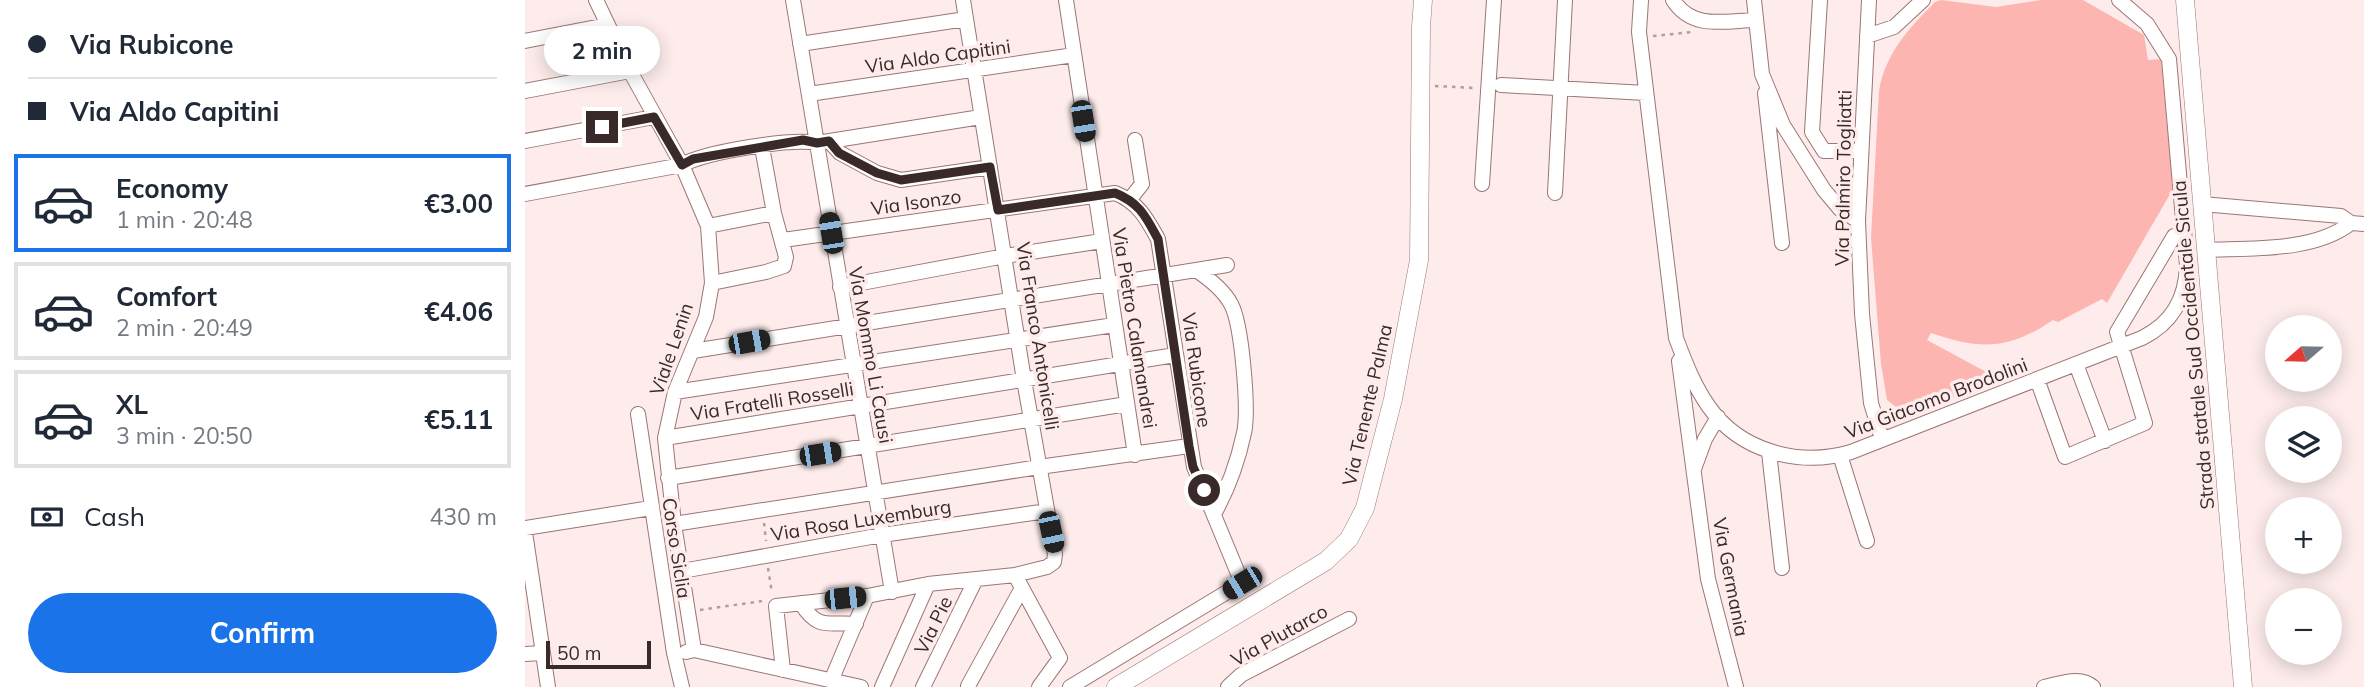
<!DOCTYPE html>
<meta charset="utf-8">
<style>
:root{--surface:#fff;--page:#f2f2f3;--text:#1f2937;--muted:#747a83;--line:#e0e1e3;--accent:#1a73e8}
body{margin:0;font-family:Mulish,sans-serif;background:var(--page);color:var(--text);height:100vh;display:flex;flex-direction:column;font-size:26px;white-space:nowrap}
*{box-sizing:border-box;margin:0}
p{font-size:23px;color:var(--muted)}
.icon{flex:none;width:38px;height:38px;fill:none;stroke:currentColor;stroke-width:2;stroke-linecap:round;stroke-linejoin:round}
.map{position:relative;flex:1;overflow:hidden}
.side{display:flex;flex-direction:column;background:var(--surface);width:525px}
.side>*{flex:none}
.top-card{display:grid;align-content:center;height:154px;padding:0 28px;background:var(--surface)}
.needle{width:46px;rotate:250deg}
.controls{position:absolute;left:1740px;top:315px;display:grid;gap:14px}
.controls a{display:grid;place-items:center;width:77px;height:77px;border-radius:50%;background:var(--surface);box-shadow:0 4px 18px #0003;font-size:35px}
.scale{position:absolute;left:21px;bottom:18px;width:105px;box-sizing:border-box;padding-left:7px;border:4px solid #392928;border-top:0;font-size:19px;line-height:24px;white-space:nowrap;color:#392928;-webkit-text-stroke:5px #fdeceb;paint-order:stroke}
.end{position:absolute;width:32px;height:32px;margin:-16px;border:9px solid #392928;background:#fff;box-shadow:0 0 0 4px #fff}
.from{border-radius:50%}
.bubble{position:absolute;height:49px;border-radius:24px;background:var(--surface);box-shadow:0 4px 18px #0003;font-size:23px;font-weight:700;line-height:49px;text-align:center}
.car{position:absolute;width:21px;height:42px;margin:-21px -10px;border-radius:9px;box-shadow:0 0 5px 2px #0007;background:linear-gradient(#222 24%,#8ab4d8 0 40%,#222 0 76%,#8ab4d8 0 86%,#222 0)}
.top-card b{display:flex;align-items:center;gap:24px;height:66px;font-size:26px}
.top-card b+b{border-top:2px solid var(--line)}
.top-card i{width:18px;height:18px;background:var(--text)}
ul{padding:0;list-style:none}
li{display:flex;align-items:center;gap:21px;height:98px;margin:0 14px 10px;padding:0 14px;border:4px solid var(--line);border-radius:0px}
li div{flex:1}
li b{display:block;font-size:26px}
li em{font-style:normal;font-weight:700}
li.active{border-color:var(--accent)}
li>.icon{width:63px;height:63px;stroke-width:1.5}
.pay{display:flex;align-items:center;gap:18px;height:77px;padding:0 28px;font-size:26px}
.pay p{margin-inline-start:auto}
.button{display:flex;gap:14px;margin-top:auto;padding:14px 28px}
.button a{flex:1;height:80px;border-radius:42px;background:var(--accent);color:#fff;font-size:28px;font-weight:700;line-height:80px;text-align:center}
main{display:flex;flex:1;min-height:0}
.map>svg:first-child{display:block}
</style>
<main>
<section class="side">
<div class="top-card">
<b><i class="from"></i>Via Rubicone</b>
<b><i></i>Via Aldo Capitini</b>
</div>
<ul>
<li class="active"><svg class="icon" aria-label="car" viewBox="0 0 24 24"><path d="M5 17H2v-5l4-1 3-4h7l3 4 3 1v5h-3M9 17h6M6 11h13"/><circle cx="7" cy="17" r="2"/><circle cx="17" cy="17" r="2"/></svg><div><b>Economy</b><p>1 min · 20:48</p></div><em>€3.00</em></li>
<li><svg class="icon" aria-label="car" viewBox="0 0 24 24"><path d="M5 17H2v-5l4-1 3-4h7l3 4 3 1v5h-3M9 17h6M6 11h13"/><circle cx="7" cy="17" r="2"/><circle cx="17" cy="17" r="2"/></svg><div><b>Comfort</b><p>2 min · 20:49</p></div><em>€4.06</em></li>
<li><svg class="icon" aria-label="car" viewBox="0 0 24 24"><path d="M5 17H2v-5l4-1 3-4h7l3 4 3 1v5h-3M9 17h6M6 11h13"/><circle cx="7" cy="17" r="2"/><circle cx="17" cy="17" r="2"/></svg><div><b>XL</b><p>3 min · 20:50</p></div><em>€5.11</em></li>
</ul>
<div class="pay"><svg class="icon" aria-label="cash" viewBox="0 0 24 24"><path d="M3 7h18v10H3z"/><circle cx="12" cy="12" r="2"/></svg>Cash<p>430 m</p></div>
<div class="button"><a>Confirm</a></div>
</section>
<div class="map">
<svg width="1839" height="687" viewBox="0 0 1839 687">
<rect width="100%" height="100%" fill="#fdeceb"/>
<path fill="#fdb5b1" d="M1416 0 1471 7 1516 0H1558L1619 35 1623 60 1636 59 1648 189 1582 303 1577 299 1533 322 1528 320C1484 350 1455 350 1406 333L1402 340 1463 373 1456 386 1389 414 1379 413 1362 400 1356 364 1346 238 1354 91C1360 54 1384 28 1410 2Z"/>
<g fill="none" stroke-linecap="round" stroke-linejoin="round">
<defs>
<path id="minor" d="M71 0 105 71 157 165 183 226 187 283 181 317 150 392 140 438 149 524 169 650
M268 0 367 592
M541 0 610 455
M1116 0 1114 32 1151 338C1160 362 1169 386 1184 407 1216 452 1275 467 1326 452L1617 338C1647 323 1661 299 1662 265L1644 59 1622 24 1594 0
M1148 0C1167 30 1199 21 1230 20
M1229 0 1237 74 1258 125 1299 190 1315 209 1333 221
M1295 0 1287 132 1299 151H1336
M1344 0 1333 221 1337 314 1346 403 1357 439
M1342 36 1369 27 1398 0
M0 41 82 25
M275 44 441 19
M976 85 1121 93
M0 91 105 71
M1240 93 1257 243
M284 94 549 55
M0 141 129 117
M304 141 315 153 352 173 376 180 465 167
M957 184 969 0
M1030 193 1040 0
M0 194 157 165C180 152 266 138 292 143L456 117
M605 199 617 184 610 140
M1677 204 1816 216 1826 223 1839 224
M183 226 249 213
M258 240 590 193C613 202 622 219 633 239L669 467 717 583 545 687
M1681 250C1726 248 1789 252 1826 223
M671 270C683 278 699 291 706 304 717 324 724 410 719 433 713 461 703 489 689 514
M187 283 241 272 259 266 261 257 249 213 237 147
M315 287 480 256 577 241
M168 351 702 265
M1154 361 1183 579 1211 687
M1551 364 1580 441
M1512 379 1540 457 1620 423 1592 332 1649 236 1659 235
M150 392 589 325
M113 414 149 653 157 687
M140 438 650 355
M1244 452 1257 568
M1315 455 1342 541
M1169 469 1180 439 1193 417
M143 478 602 404
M149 524 514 467 664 446
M0 528 126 508
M0 532 23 687
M157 571 357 535 522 511
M490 575 535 658 514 687
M276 603C293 632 306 621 331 624
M161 652 169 650 336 687
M0 654 17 653
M258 670 251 606 342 596 403 584 490 575 522 567 529 562 530 554 499 380 438 0
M306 681 342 596
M443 686 497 588
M357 687 403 584
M398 687 451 579
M703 687 716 675 824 619
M1519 687C1535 684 1555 675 1568 687"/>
<path id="major" d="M1660 0 1718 687
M591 687 801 561 824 539 840 508 868 399 894 260 896 27 898 0"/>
</defs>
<use href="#minor" stroke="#9b7674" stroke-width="16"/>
<use href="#major" stroke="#9b7674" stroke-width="19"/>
<path stroke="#ae9e9d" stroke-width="2.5" stroke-dasharray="3.5 5" stroke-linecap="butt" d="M1128 36 1167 32
M910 86 949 88
M239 523 241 541
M243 568 247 593
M175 610 237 601"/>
<use href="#minor" stroke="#fff" stroke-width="14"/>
<use href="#major" stroke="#fff" stroke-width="18"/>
</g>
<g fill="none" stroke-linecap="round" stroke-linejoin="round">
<path stroke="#392928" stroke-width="9" d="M77 127 129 117 157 165 168 159 278 140 292 143 304 141 314 153 352 173 376 180 465 167 473 210 590 193C615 203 621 217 633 239L664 446 668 467 679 490"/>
</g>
<g text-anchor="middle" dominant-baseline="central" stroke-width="7" stroke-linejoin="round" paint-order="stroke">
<g font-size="19" fill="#392928" stroke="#fdeceb">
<text transform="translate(413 56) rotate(-8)">Via Aldo Capitini</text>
<text transform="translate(1318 178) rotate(-89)">Via Palmiro Togliatti</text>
<text transform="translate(391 202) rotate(-8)">Via Isonzo</text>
<text transform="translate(610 328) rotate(81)">Via Pietro Calamandrei</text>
<text transform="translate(513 336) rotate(81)">Via Franco Antonicelli</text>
<text transform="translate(1668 345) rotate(-95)">Strada statale Sud Occidentale Sicula</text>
<text transform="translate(146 349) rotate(-71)">Viale Lenin</text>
<text transform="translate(346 355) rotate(80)">Via Mommo Li Causi</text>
<text transform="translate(672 370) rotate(82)">Via Rubicone</text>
<text transform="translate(1411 398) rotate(-21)">Via Giacomo Brodolini</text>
<text transform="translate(247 401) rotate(-9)">Via Fratelli Rosselli</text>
<text transform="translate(842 405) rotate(-77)">Via Tenente Palma</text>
<text transform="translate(336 520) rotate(-9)">Via Rosa Luxemburg</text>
<text transform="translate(152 548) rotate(81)">Corso Siclia</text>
<text transform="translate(1206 577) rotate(79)">Via Germania</text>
<text transform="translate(408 625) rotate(-64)">Via Pie</text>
<text transform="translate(754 635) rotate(-29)">Via Plutarco</text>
</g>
</g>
</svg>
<div class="controls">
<a><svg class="needle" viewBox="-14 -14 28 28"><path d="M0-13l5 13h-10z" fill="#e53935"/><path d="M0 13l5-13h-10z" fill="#747a83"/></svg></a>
<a><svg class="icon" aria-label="layers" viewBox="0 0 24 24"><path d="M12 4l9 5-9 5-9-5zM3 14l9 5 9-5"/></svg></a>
<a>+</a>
<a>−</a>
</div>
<div class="scale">50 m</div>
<i class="end from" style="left:679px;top:490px"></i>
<i class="end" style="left:77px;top:127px"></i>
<div class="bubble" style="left:19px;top:26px;width:116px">2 min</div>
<i class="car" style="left:558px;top:121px;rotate:171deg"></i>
<i class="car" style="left:306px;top:233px;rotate:351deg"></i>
<i class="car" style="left:224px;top:342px;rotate:80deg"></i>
<i class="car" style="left:295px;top:454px;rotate:81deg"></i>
<i class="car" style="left:526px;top:532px;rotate:168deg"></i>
<i class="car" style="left:717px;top:583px;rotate:239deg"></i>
<i class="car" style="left:320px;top:598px;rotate:84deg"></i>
</div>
</main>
